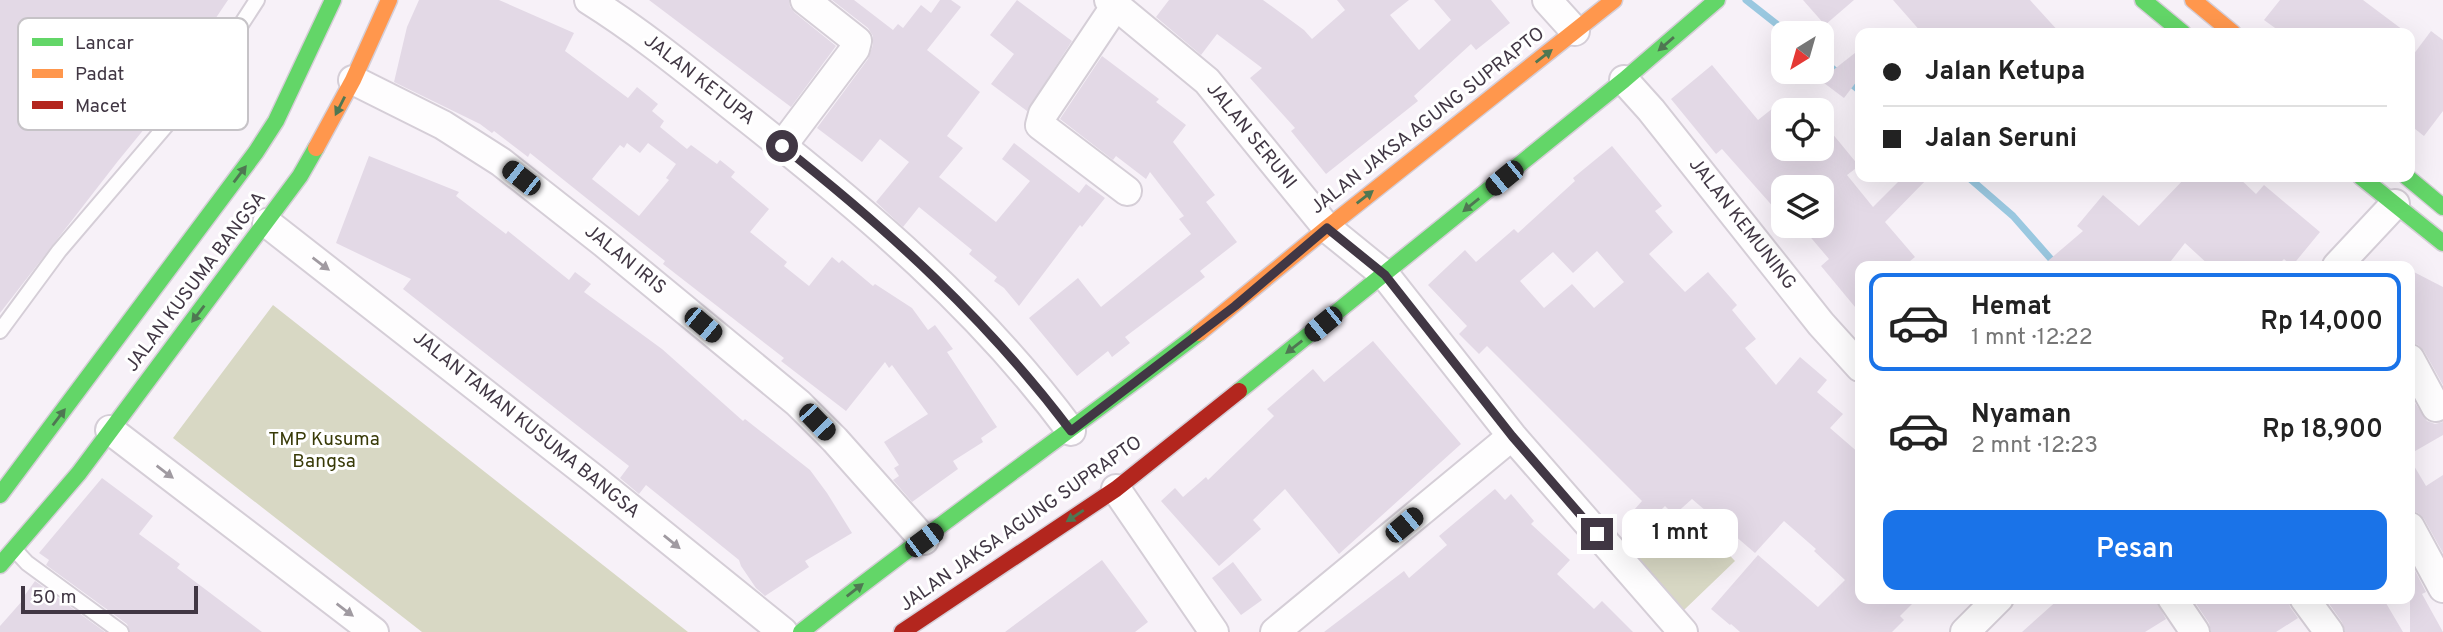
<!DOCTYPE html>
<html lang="id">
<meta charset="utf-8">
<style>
:root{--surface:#fff;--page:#f2f2f2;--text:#222;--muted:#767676;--line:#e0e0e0;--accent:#1a73e8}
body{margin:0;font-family:Overpass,sans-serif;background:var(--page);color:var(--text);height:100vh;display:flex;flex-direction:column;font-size:26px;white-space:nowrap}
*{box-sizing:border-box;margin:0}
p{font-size:23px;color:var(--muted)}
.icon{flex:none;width:38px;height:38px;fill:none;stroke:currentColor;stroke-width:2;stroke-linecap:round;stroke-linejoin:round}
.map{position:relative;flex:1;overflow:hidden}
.details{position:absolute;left:1855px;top:261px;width:560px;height:343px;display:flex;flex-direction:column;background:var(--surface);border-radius:14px;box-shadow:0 7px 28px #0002}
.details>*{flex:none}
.top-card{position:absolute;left:1855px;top:28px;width:560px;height:154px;border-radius:14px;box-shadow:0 7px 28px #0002;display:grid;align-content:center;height:154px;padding:0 28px;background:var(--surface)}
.needle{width:46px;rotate:217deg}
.buttons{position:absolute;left:1771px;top:21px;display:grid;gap:14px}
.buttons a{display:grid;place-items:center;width:63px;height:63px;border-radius:14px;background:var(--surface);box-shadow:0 7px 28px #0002;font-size:35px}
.scale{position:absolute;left:21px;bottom:18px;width:177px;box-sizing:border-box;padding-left:7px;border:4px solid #413744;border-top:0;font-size:19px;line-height:24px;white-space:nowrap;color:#413744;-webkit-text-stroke:5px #fff;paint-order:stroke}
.end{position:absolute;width:32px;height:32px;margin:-16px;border:9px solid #413744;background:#fff;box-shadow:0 0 0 4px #fff}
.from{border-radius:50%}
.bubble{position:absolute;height:49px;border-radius:14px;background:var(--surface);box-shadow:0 7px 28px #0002;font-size:23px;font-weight:600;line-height:49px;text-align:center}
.car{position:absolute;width:21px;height:42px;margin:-21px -10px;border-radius:9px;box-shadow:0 0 5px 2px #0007;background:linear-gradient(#222 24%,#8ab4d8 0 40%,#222 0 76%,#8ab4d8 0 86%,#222 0)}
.top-card b{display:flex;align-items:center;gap:24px;height:66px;font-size:26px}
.top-card b+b{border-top:2px solid var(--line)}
.top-card i{width:18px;height:18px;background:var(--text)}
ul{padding:12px 0 0;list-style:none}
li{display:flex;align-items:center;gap:21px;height:98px;margin:0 14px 10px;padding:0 14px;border:4px solid transparent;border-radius:14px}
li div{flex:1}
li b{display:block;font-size:26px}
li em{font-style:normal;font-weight:600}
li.on{border-color:var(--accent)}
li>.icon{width:63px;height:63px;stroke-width:1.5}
.cta{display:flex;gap:14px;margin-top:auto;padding:14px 28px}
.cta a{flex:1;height:80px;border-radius:14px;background:var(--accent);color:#fff;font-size:28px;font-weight:600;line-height:80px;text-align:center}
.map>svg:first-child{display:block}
</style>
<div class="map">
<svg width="2443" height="632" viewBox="0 0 2443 632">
<rect width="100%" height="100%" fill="#f7f1f8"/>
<path fill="#d8d8c4" d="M273 305 688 632H422L173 438Z
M1687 511 1735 561 1684 610 1626 550 1665 512 1675 522Z"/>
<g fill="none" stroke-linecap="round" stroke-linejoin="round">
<path stroke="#9ac8e0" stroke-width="7" d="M1746 0 1788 33
M1822 60 1860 91
M1968 177 2013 216 2057 266"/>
</g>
<path fill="#e3d9e6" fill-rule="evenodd" d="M0 0H228L203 37 212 46 118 161 0 313Z
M419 0H499L574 33 565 51 628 98 637 87 658 104 652 111 664 121 660 127 687 149 691 145 717 164 720 160 735 172 731 177 769 209 750 232 787 262 784 266 809 286 832 257 839 263 842 260 873 286 875 284 912 308 928 330 935 325 953 349 947 352 997 427 981 438 983 442 953 461 958 469 912 502 893 480 899 476 894 468 899 465 884 442 928 414 892 365 889 368 885 362 846 411 781 361 784 358 663 264 665 261 530 153 528 157 494 131 492 133 480 124 394 82 407 27ZM627 143 640 153 648 143 676 164 666 178 669 180 639 216 592 179 620 145 624 148Z
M649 0H789L790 7 795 13 836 46 791 107Z
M832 0H854L893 30 898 24 903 28 921 5 931 13 940 0H951L961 7 927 50 980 92 947 136 963 148 939 177 996 222 1030 181 1002 159 1014 143 1079 193 1086 184 1105 198 1082 227 1080 225 1019 306 1004 288 994 281 997 277 969 254 972 250 919 207 903 227 876 202 909 162 880 139 862 162 817 128 868 59 873 45V36L868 28Z
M1017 0 1072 41 1027 111 991 84 1014 54 990 35Z
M1169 0H1263L1304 30 1312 39 1345 10 1337 0H1409L1390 15 1419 50 1451 20 1434 0H1491L1510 23 1476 50 1471 44 1414 96 1418 101 1326 174 1291 131 1295 128 1250 78 1262 68 1217 34 1201 55 1156 17Z
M1803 0H1854L1825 25Z
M1893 0H2030L2060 33H1922Z
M2280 0H2363L2407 33H2282L2264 20Z
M2431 31 2443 40V111L2424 136 2410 125V59Z
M1860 49V77L1844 98 1824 83 1832 71Z
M1102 56 1159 99 1156 102 1186 125 1173 142 1215 195 1206 202 1237 242 1200 271 1205 277 1125 337 1130 343 1112 357 1108 351 1077 376 1029 318 1078 278 1101 307 1191 234 1179 219 1184 216 1150 172 1146 179 1116 156 1113 160 1060 119Z
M1712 65 1758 120 1783 100V149H1822V121L1859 166 1847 175 1873 207 1903 177H1929L1885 222 1915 257 1904 266H1860V313L1821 266 1829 259 1801 226H1822V187H1783V218L1722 149 1716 154 1671 99Z
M1612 146 1662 206 1655 211 1673 232 1649 254 1685 292 1708 272 1737 305 1732 310 1756 339 1745 348 1776 385 1800 357 1827 380 1817 392 1843 414 1830 428 1860 454V598H1918L1900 616 1904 620 1892 632H1740L1731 624 1730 625 1711 609 1758 555 1818 607 1845 580 1814 551 1816 549 1784 521 1755 553 1692 499 1674 515 1665 506 1647 524 1634 510 1642 501 1487 346 1479 354 1459 334 1467 326 1428 285 1465 250 1476 262 1514 229 1518 233 1575 181 1573 178ZM1597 251 1624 282 1594 308 1572 284 1544 308 1520 281 1553 252 1573 273Z
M369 156 459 192 456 196 506 234 508 231 569 280 575 272 591 284 584 292 662 349 743 421 745 419 810 470 827 493 852 533 805 561 809 567 765 596 756 588 741 566 739 560 646 485 639 494 620 478 629 466 403 289 411 279 336 243Z
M2186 177H2238L2256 194 2264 185 2320 232 2292 266 2284 259 2277 266H2210L2185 243 2167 266H2042L2083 231 2077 226 2103 195 2139 226Z
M2410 270 2443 287V385L2424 351 2418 345 2410 342Z
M1373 341 1461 444 1339 554 1285 489 1253 520 1261 529 1219 566 1161 501 1175 488 1183 497 1206 477 1208 480 1274 416 1267 409 1313 369 1324 382Z
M2411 397 2427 421 2435 424 2443 422V435L2410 454Z
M2410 459 2426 486 2443 475V553L2424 519 2418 513 2410 510Z
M102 478 153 516 139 534 180 564 177 568 262 632H130L127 624 46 565 49 560 39 553Z
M1495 489 1505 500 1511 494 1534 521 1531 524 1570 560 1557 574 1594 609 1602 601 1633 632H1324L1404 571 1409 578 1447 545 1439 536Z
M1102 560 1148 622 1135 632H1005Z
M2410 561 2426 592 2422 594 2443 632H2410Z
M1233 562 1262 600 1241 615 1212 578Z
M35 581 105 632H0V626L23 600 22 599Z
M2060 598H2155L2166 619 2145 632H2022Z
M2192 598H2288L2290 607 2298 618 2276 632H2211L2209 623Z
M2325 598H2383L2403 632H2345L2342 622Z"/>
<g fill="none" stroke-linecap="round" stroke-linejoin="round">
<defs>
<path id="lane" d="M0 331 59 251 182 107 220 57 257 0
M15 550 27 563 121 632"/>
<path id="street" d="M589 0C645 35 695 77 747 118 866 212 980 308 1071 431
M1109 0 1207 81 1327 228 1385 275 1512 436 1683 632
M1547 0 1575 31
M1116 5 1043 114 1040 125 1127 191
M353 80 443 125 501 162 604 243 798 403 835 440 924 540
M1624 80 1651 110 1821 324 1860 367
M782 146 855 49 857 41 805 0
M267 223 594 479 783 632
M2337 266 2395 204
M2410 359 2436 407
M110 430 374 632
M1116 489 1214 632
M2410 527 2443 588
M2172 598 2195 632
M2304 598 2329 632
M1275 632 1512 436
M1965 632 1999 598"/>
<path id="fast" d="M2143 0 2183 33
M2361 177 2443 243
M2407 177 2443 207
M1239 391 1624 80 1717 0
M0 495 256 152 276 121 333 0
M0 565 79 473 300 176 316 148
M801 632C931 529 1067 434 1199 333"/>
<path id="slow" d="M2193 0 2233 33
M316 148 353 80 389 0
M1199 333 1327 228 1614 0"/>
<path id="jam" d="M902 632 1116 489 1239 391"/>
</defs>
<use href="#lane" stroke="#d5ced7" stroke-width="18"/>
<use href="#street" stroke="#d5ced7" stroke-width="32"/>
<use href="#fast" stroke="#d5ced7" stroke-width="19"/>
<use href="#slow" stroke="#d5ced7" stroke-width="19"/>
<use href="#jam" stroke="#d5ced7" stroke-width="19"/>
<use href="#lane" stroke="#fefdfe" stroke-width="14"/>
<use href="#street" stroke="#fefdfe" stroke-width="28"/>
<use href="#fast" stroke="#63d668" stroke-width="16"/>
<use href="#slow" stroke="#ff974d" stroke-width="16"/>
<use href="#jam" stroke="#b3261e" stroke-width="16"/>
</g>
<defs><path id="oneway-solid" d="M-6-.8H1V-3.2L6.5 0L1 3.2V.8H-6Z" transform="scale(1.75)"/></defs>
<g fill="#4f7752">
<use href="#oneway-solid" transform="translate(1666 44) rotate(139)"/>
<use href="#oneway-solid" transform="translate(1544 56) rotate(-38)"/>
<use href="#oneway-solid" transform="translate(340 106) rotate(117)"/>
<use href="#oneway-solid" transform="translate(240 174) rotate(-53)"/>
<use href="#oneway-solid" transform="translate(1365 197) rotate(-38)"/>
<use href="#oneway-solid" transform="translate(1471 205) rotate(141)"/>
<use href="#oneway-solid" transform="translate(198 314) rotate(127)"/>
<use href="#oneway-solid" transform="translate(1294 347) rotate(142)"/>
<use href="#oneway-solid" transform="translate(59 417) rotate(-53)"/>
<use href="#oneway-solid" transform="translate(1075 516) rotate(146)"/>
<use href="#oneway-solid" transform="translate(855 590) rotate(-38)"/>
</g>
<g fill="#a09aa1">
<use href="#oneway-solid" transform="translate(321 264) rotate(37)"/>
<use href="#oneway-solid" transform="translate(165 472) rotate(37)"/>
<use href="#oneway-solid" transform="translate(672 542) rotate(39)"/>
<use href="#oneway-solid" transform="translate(345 610) rotate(37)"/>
</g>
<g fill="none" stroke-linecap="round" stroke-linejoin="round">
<path stroke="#413744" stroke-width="9" d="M782 146C890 231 987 320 1071 431L1235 306 1327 228 1385 275 1512 436 1597 534"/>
</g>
<g text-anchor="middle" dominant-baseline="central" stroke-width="6" stroke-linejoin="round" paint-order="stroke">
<g font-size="19" fill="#413744" stroke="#fff">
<text transform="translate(699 80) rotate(38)">JALAN KETUPA</text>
<text transform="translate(1428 121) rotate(-38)">JALAN JAKSA AGUNG SUPRAPTO</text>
<text transform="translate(1251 136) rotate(51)">JALAN SERUNI</text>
<text transform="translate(1742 224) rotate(52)">JALAN KEMUNING</text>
<text transform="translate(625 260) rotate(39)">JALAN IRIS</text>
<text transform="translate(196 282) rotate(-53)">JALAN KUSUMA BANGSA</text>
<text transform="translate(526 425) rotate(39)">JALAN TAMAN KUSUMA BANGSA</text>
<text transform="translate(1021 524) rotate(-35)">JALAN JAKSA AGUNG SUPRAPTO</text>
</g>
<g font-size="19" fill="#383a07" stroke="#fff">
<text x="324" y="440">TMP Kusuma<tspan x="324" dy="22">Bangsa</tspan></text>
</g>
</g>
<rect x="18" y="18" width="230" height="112" rx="10" fill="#fff" stroke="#c6c3c7" stroke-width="2"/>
<rect x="32" y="38" width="31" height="8" fill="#63d668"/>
<rect x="32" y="69" width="31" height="9" fill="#ff974d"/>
<rect x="32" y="101" width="31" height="8" fill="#b3261e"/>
<g font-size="19" fill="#413744">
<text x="75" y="49">Lancar</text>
<text x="75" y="80">Padat</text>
<text x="75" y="112">Macet</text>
</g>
</svg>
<div class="buttons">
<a><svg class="needle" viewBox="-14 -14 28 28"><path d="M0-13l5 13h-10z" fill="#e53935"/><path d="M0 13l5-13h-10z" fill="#767676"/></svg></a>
<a><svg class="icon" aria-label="locate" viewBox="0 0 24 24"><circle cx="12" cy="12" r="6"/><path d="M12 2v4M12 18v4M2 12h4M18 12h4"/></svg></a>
<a><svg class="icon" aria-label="layers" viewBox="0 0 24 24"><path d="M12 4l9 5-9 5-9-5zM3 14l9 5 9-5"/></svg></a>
</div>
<div class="scale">50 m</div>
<i class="end from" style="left:782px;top:146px"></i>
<i class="end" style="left:1597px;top:534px"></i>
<div class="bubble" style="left:1622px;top:509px;width:116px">1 mnt</div>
<i class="car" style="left:521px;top:178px;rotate:308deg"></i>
<i class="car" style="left:1504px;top:178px;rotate:231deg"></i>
<i class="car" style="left:1323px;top:324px;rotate:231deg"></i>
<i class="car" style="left:703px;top:325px;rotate:130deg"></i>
<i class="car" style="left:817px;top:422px;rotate:136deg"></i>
<i class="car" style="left:1404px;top:525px;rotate:50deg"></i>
<i class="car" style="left:924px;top:540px;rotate:53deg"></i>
<div class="top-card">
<b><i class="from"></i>Jalan Ketupa</b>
<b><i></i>Jalan Seruni</b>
</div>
<section class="details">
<ul>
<li class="on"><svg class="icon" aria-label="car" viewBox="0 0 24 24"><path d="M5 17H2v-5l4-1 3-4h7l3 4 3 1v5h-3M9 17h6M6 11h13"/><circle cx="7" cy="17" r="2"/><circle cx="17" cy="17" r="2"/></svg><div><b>Hemat</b><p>1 mnt · 12:22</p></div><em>Rp 14,000</em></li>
<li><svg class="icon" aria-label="car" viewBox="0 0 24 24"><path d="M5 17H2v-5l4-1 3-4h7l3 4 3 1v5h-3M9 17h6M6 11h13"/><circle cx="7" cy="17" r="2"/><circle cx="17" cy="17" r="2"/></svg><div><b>Nyaman</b><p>2 mnt · 12:23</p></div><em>Rp 18,900</em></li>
</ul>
<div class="cta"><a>Pesan</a></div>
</section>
</div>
